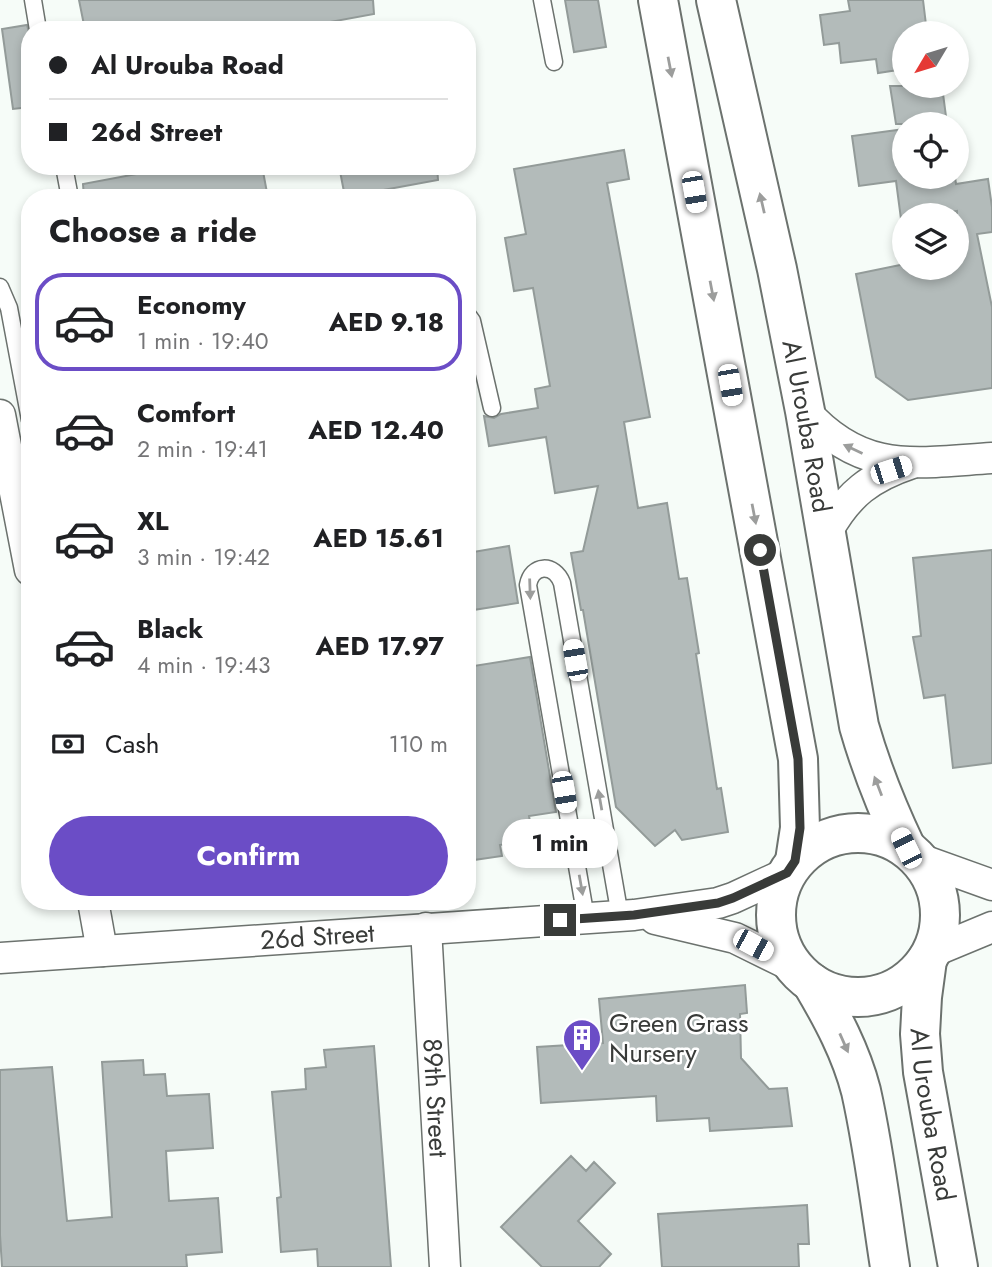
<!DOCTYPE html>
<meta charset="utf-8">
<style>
:root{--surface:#fff;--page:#f2f2f2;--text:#202124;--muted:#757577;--line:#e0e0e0;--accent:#6b4dc6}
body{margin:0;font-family:Jost,sans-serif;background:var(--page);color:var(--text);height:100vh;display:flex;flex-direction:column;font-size:26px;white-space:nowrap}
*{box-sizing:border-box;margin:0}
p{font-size:23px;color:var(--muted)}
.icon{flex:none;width:38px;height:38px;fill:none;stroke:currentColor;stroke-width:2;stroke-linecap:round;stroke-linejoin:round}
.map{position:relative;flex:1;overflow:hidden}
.side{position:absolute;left:21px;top:189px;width:455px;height:721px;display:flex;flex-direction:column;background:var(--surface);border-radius:28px;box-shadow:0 4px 10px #0003}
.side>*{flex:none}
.guide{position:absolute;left:21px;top:21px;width:455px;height:154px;border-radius:28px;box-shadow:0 4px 10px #0003;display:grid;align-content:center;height:154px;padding:0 28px;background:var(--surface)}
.needle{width:46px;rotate:232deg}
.controls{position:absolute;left:892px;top:21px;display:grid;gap:14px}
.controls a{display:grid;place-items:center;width:77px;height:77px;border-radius:50%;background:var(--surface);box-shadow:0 4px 10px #0003;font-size:35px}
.end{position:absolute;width:32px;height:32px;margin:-16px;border:9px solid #393b39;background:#fff;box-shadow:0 0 0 4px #fff}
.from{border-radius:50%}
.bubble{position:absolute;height:49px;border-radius:24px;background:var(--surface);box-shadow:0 4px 10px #0003;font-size:23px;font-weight:700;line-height:49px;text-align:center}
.car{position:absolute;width:21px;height:42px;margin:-21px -10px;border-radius:9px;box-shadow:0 0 5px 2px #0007;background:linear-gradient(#fff 24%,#345 0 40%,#fff 0 76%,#345 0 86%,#fff 0)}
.guide b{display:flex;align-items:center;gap:24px;height:66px;font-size:26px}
.guide b+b{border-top:2px solid var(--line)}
.guide i{width:18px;height:18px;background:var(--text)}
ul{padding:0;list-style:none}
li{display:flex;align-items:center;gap:21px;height:98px;margin:0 14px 10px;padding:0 14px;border:4px solid transparent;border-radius:28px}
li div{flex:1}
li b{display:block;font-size:26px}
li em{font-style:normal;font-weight:700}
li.current{border-color:var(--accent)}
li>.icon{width:63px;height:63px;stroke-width:1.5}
h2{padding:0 28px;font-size:32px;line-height:84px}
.pay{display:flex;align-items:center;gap:18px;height:77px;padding:0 28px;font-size:26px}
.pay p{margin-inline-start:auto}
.primary-button{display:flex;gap:14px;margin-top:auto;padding:14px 28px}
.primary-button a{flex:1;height:80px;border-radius:42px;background:var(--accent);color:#fff;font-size:28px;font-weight:700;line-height:80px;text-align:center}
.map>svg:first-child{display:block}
</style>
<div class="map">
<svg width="992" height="1267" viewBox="0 0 992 1267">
<rect width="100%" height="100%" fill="#f6fcf8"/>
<path fill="#b3bbba" stroke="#939b99" stroke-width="2" d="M79 0H373L374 14 319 24 320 30H85Z
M565 0H598L606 47 574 52Z
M848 0H923L927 33H905V69L878 73 876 59 841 63 839 43 824 45 820 15 850 11Z
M27 25 30 36V107L13 109 2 29Z
M890 86H942L947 124H896Z
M905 129V177H955L956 184 988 179 992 207V232L977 234 992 307V388L908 400 876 377 856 274 905 264V268H957V211L928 215H905V218L901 219 896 181 859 186 852 136Z
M624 150 629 179 607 183 650 417 624 422 638 508 667 503 679 579 687 578 699 653 696 654 717 789 721 788 728 832 682 840 675 830 655 846 616 807 583 610H581L571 553 583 551 598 486 555 493 546 437 489 446 484 416 494 418 501 414 538 408 535 389 550 386 533 288 514 291 505 238 526 234 514 169Z
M179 166H262L268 198H84L83 184Z
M339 166H437L438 180 345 197Z
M509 546 518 603 467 611V553Z
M992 550V763L953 768 945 695 924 698 913 637 921 636 913 558Z
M530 657 556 812 529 816 533 839 500 845 502 856 467 861V667Z
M745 985 747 1013 740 1014 741 1058 769 1089 787 1088 792 1126 710 1131 709 1118 657 1121 656 1096 541 1103 537 1047 603 1043 599 999Z
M374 1046 391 1267H318L317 1249 281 1252 277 1198 281 1197 272 1092 306 1089 305 1069 326 1067 324 1050Z
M143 1060 144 1075 165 1074 167 1096 209 1094 213 1148 166 1151 169 1201 218 1198 222 1252 186 1255 187 1267H2L0 1235V1070L52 1067 67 1221 112 1217 102 1062Z
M571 1156 586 1171 594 1162 615 1183 578 1221 611 1254 599 1267H542L501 1227Z
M807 1205 809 1244H798L799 1267H662L658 1214Z"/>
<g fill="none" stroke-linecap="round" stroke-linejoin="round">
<defs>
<path id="lane" d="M33 0 38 30
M542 0 554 62
M64 166 70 198
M0 287 9 308 30 420
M467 314 472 321 492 408
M586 918 528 585C532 564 554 563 562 583L620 916"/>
<g id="street">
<path d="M805 411C862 475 914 463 992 458"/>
<path d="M0 415 30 570"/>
<path d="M827 532C848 494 870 477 912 463"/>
<path d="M917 858 992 885"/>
<path d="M93 901 102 951"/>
<path d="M655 919 735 938 794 967"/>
<path id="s1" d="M426 928 445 1267"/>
<path d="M932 952 992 927"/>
<path id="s2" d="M0 958 634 915 718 903 733 898 787 873"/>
</g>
<g id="secondary">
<path d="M658 0 798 759 800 828 795 861"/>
<path id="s3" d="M716 0 777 269 805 411 859 726C871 768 887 808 906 848"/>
<circle cx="858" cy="915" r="82"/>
<path id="s4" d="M927 960 922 997 920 1034 923 1072 958 1267"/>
<path d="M812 983C832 1017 851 1052 861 1091 874 1149 881 1209 890 1267"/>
</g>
</defs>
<use href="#lane" stroke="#6c726e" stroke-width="19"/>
<use href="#street" stroke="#6c726e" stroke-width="33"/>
<use href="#secondary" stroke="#6c726e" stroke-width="42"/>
<use href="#lane" stroke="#fff" stroke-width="16"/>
<use href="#street" stroke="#fff" stroke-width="30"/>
<use href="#secondary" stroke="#fff" stroke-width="38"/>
</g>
<defs><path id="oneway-solid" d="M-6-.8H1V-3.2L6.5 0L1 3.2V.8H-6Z" transform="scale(1.75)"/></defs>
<g fill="#9c9d9c">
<use href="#oneway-solid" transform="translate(670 67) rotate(79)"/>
<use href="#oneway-solid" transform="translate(762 203) rotate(-103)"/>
<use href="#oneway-solid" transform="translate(712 291) rotate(79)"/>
<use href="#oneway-solid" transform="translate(853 449) rotate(-155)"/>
<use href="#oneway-solid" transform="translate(754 514) rotate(79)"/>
<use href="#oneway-solid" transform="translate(530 589) rotate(88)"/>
<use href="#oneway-solid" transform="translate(878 786) rotate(-111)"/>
<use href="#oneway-solid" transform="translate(600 800) rotate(-100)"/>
<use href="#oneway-solid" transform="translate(581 885) rotate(80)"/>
<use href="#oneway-solid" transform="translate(844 1043) rotate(66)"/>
</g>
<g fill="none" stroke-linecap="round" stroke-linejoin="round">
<path stroke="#393b39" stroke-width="9" d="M560 920 634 915 718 903 733 898 787 873 795 861 800 828 798 759 760 550"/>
</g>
<defs>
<symbol id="building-pin" viewBox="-11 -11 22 30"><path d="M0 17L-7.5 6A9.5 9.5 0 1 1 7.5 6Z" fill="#6b4dc6" stroke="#fff"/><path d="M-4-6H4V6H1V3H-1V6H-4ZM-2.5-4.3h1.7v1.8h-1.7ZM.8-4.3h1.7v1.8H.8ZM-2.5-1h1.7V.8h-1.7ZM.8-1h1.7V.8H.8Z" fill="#fff"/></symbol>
</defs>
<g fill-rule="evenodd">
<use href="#building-pin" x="560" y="1016" width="44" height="60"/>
</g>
<g text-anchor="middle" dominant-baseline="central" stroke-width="5" stroke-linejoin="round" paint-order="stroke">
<g font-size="26" fill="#393b39" stroke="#fff">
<text stroke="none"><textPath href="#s3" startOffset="436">Al Urouba Road</textPath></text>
<text stroke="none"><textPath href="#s2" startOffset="318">26d Street</textPath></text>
<text stroke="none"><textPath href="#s1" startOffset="170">89th Street</textPath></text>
<text stroke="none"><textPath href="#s4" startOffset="156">Al Urouba Road</textPath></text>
</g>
<g font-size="26" fill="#393b39" stroke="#fff" text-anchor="start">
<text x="609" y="1023">Green Grass<tspan x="609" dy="30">Nursery</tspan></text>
</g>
</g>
</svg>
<div class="controls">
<a><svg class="needle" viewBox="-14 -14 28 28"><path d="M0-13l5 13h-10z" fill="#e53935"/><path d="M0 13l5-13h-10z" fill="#757577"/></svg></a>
<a><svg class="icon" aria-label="locate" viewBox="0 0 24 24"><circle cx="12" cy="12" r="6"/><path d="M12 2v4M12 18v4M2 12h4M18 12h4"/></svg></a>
<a><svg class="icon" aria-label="layers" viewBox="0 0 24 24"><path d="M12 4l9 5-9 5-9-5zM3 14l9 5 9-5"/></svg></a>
</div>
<i class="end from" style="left:760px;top:550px"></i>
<i class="end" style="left:560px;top:920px"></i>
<div class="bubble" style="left:502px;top:819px;width:116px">1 min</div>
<i class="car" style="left:694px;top:192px;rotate:170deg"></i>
<i class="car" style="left:730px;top:385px;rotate:170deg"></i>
<i class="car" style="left:891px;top:470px;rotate:72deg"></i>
<i class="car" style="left:575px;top:660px;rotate:350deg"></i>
<i class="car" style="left:564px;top:792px;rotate:170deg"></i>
<i class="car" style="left:906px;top:848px;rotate:334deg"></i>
<i class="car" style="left:753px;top:945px;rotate:118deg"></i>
<div class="guide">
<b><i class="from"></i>Al Urouba Road</b>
<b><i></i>26d Street</b>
</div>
<section class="side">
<h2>Choose a ride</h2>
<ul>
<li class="current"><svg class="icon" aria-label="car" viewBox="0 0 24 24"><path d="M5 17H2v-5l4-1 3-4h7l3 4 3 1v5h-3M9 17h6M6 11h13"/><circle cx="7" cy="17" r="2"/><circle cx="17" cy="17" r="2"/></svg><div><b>Economy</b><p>1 min · 19:40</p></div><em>AED 9.18</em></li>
<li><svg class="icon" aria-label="car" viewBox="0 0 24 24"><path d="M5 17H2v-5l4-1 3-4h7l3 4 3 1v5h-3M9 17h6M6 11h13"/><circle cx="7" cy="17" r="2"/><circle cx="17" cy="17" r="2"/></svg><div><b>Comfort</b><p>2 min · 19:41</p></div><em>AED 12.40</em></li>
<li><svg class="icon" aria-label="car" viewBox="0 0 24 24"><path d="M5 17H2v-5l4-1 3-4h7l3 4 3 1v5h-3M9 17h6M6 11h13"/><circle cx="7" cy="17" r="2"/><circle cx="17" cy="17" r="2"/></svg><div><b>XL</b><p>3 min · 19:42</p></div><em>AED 15.61</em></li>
<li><svg class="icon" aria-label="car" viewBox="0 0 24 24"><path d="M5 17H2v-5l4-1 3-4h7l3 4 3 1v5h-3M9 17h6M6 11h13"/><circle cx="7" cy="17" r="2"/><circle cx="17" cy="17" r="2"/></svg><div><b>Black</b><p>4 min · 19:43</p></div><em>AED 17.97</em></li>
</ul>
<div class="pay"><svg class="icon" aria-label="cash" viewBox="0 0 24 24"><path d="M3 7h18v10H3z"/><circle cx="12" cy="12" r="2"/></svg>Cash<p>110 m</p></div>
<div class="primary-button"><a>Confirm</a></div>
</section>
</div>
